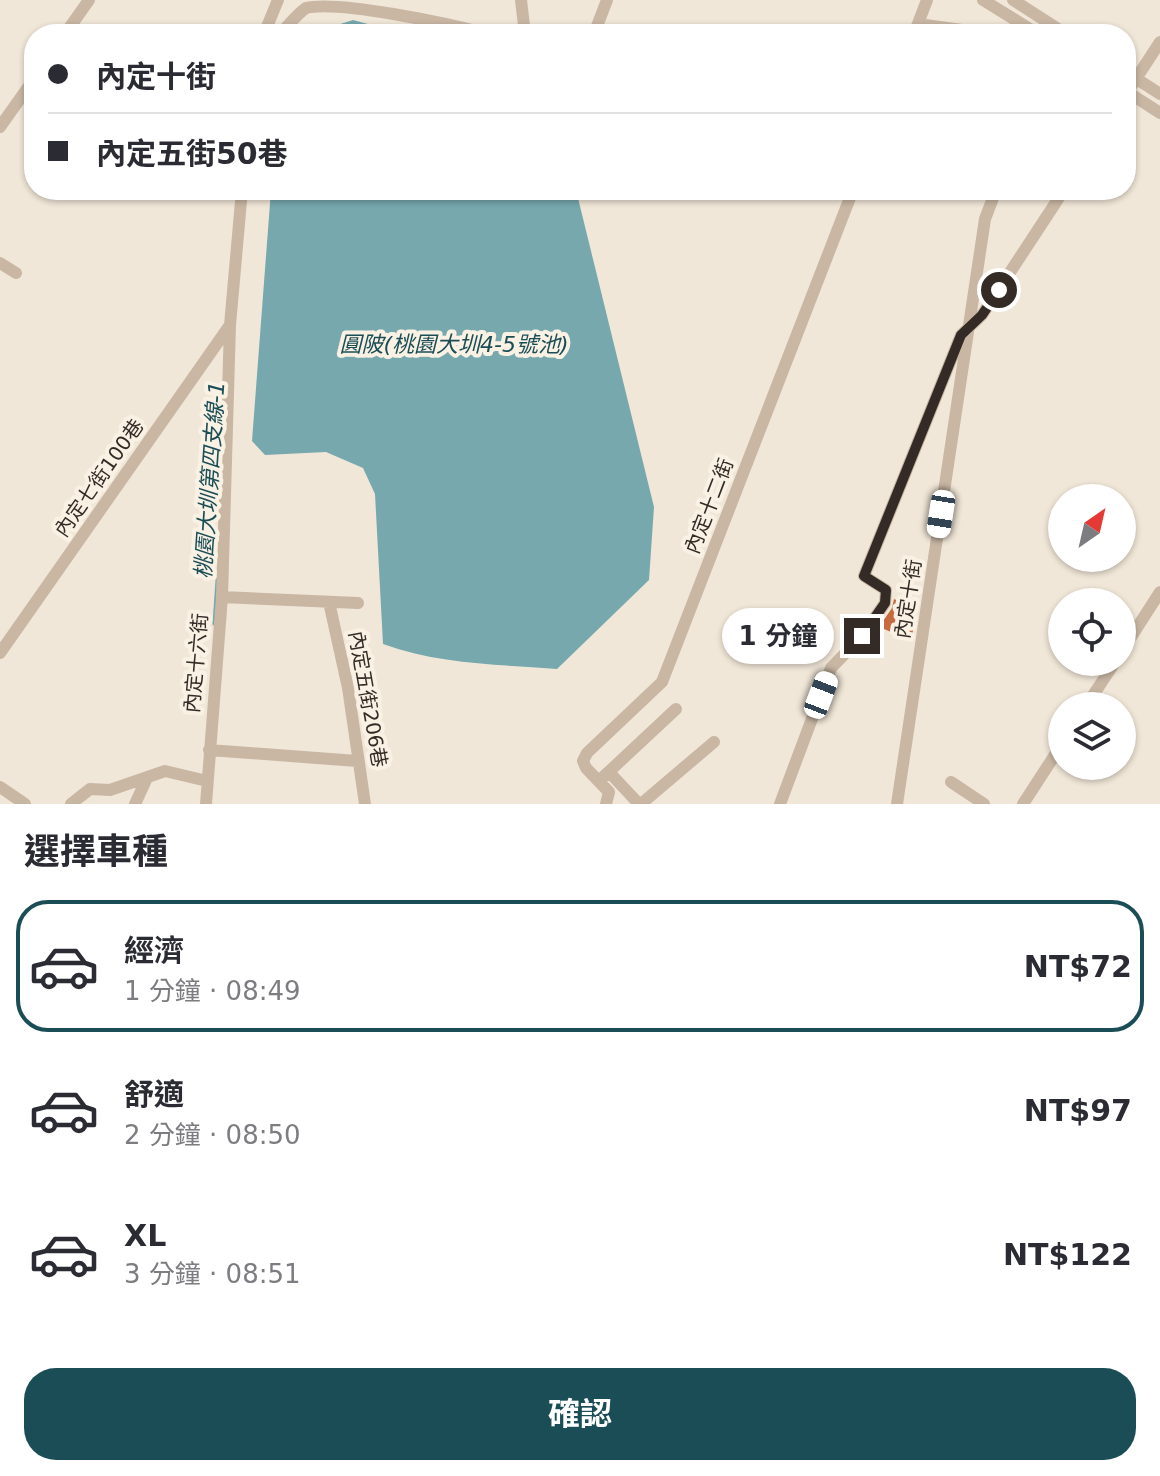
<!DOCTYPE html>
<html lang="zh-TW">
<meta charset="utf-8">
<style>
:root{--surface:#fff;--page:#f2f2f3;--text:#2b2b33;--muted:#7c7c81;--line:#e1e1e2;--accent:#1b4d56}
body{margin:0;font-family:"DejaVu Sans","Noto Sans TC",sans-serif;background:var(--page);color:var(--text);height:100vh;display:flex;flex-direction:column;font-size:30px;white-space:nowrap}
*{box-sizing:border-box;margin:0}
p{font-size:26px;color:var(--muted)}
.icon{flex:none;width:44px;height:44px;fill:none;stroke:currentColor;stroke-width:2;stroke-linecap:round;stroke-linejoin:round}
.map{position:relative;height:804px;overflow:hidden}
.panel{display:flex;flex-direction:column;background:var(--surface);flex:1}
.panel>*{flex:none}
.top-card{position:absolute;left:24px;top:24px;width:1112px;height:176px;border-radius:32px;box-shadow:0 2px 6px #0004;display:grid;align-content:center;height:176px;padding:0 24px;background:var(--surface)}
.needle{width:52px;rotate:34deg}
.buttons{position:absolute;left:1048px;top:484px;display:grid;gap:16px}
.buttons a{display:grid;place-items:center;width:88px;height:88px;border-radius:50%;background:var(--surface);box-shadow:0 2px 6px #0004;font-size:40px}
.end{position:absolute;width:36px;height:36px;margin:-18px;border:10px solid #342b26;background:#fff;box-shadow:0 0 0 4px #fff}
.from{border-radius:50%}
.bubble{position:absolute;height:56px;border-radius:28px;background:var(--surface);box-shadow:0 2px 6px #0004;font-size:26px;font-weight:700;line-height:56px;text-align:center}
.car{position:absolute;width:24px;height:48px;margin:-24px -12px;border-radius:10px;box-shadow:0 0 6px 2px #0007;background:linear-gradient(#fff 24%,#345 0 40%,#fff 0 76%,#345 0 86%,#fff 0)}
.top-card b{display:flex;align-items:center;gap:28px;height:76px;font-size:30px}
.top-card b+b{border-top:2px solid var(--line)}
.top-card i{width:20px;height:20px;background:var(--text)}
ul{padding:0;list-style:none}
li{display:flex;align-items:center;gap:24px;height:132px;margin:0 16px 12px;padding:0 8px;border:4px solid transparent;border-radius:32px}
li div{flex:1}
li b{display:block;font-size:30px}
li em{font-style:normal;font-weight:700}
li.selected{border-color:var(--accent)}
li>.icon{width:72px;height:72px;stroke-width:1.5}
h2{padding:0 24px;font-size:36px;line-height:96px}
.button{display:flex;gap:16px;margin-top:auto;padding:16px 24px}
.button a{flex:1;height:92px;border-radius:32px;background:var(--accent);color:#fff;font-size:32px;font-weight:700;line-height:92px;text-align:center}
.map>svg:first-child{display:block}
</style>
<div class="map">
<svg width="1160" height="804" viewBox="0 0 1160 804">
<rect width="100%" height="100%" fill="#f1e7d8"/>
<path fill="#76a8ae" d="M353 20 405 34H309Z
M271 190H576L654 507 649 580 557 669C497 664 441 665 383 644L375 494 363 468 326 452 265 455 252 441Z"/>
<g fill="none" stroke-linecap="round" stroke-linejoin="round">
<path stroke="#76a8ae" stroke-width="3" d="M214 624 217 580"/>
</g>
<path fill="#c76a3f" d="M894 599 912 607 911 612 916 614 912 636 903 632 901 636 879 627 892 608Z"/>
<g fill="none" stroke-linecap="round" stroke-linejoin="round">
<path stroke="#c9b7a4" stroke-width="12" d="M521 0 525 34
M983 0 1038 34
M1013 0 1066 34
M918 24 991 34
M65 34 89 0
M264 34 278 0
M280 34C288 26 297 14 306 8 338 0 450 24 487 34
M594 34 607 0
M914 34 927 0
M1126 72 1160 94
M1126 91 1160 113
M1126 94 1160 42
M0 127 34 79
M0 263 16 273
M222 597 358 603
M329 602 348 688 365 804
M1122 651 1160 592
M0 653 230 325
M1086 706 1115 662
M209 750 357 761
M609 772 639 804
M600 780 676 709
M951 782 984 804
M0 787 25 804
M71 804 90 789 110 790 165 771 207 781
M135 804 147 778
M206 804 222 597 230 325 242 190
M606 804 609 792 586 768 583 761 587 753 662 682 853 190
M641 804 714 742
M780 804 831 668 862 636 885 603 886 590 864 576 961 335 982 315 1064 190
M897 804 985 219 996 190
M1023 804 1062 744"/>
</g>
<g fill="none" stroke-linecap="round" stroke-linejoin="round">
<path stroke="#342b26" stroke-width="10" d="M862 636 885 603 886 590 864 576 961 335 982 315 999 290"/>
</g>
<g text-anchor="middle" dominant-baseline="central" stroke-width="8" stroke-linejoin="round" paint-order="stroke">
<g font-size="20" fill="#342b26" stroke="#f9f1e4">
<text transform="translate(99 478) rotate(-55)">內定七街100巷</text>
<text transform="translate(709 506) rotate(-69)">內定十二街</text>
<text transform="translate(908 599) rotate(-81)">內定十街</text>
<text transform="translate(196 663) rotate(-85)">內定十六街</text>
<text transform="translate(368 699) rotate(80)">內定五街206巷</text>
</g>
<g font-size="22" font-style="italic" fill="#1b4d56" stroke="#f9f1e4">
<text x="454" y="344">圓陂(桃園大圳4-5號池)</text>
<text transform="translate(210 480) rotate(-86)">桃園大圳第四支線-1</text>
</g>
</g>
</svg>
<div class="buttons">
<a><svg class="needle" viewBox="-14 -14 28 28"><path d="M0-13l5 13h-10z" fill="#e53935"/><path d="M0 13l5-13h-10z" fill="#7c7c81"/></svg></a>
<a><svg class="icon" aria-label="locate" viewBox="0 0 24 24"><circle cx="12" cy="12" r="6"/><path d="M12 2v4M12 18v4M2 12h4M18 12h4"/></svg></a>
<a><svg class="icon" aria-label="layers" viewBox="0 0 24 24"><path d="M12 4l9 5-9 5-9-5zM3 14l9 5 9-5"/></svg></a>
</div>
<i class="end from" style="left:999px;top:290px"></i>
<i class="end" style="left:862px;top:636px"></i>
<div class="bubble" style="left:722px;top:608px;width:112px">1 分鐘</div>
<i class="car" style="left:941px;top:514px;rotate:189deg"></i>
<i class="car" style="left:821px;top:695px;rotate:21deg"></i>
<div class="top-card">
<b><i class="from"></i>內定十街</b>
<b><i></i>內定五街50巷</b>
</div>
</div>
<section class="panel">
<h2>選擇車種</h2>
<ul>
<li class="selected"><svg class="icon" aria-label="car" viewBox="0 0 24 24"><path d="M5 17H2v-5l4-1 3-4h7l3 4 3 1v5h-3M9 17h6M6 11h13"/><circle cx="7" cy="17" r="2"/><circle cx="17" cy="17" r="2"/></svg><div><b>經濟</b><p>1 分鐘 · 08:49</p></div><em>NT$72</em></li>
<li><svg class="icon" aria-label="car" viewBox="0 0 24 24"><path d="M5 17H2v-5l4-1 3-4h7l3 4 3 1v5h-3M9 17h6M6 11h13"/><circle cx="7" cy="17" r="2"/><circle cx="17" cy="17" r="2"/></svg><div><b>舒適</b><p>2 分鐘 · 08:50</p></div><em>NT$97</em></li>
<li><svg class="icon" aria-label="car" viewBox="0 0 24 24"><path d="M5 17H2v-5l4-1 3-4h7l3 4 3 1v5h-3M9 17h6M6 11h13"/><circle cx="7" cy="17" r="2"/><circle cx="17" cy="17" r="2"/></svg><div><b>XL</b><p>3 分鐘 · 08:51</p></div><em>NT$122</em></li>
</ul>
<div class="button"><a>確認</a></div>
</section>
